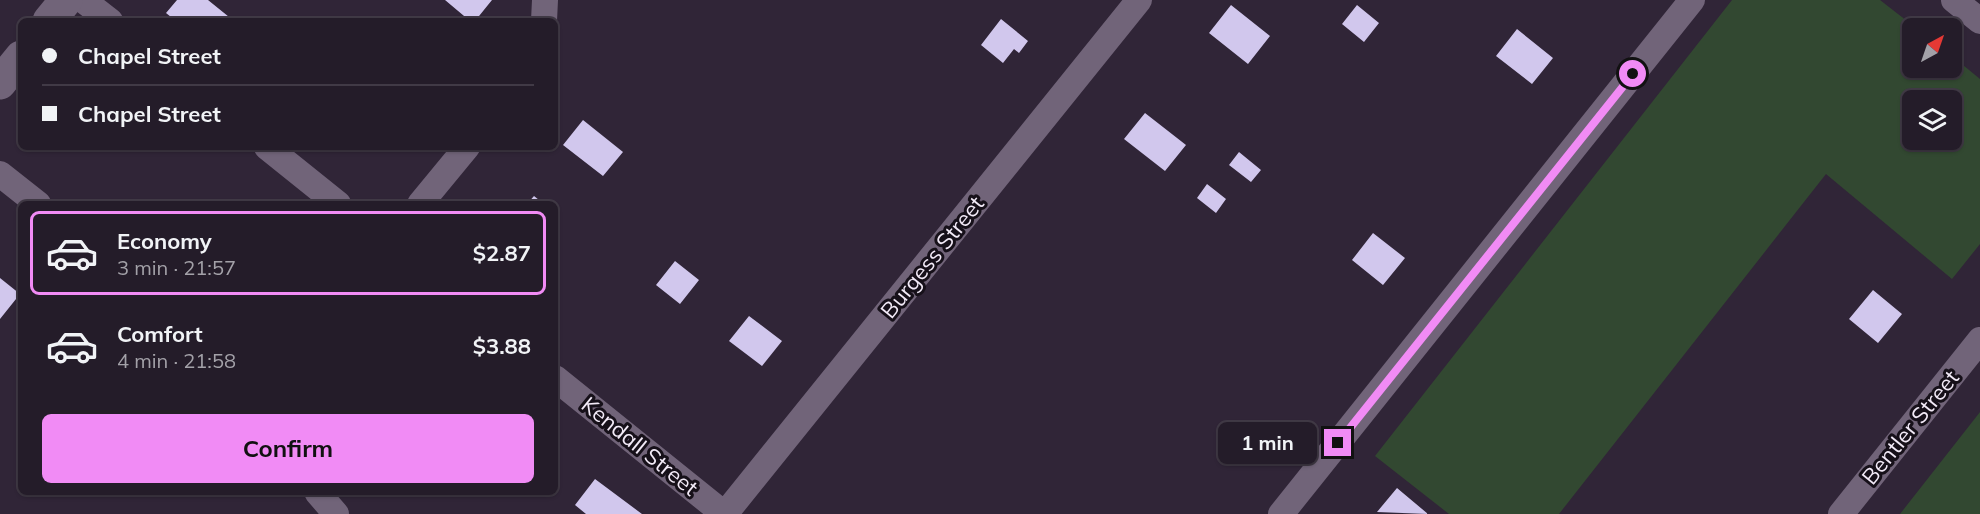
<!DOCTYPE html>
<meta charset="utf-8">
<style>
:root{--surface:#241c29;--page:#302935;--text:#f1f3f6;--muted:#a3a1a8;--line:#413a46;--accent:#f18bf5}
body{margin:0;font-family:Mulish,sans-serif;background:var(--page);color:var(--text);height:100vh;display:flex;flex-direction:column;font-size:22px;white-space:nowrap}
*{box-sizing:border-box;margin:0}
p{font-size:20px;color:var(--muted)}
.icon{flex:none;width:33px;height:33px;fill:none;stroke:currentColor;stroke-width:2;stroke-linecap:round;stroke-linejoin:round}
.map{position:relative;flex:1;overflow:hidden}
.panel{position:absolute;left:18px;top:201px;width:540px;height:294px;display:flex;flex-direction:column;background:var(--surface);border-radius:9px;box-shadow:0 2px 4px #0004,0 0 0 2px var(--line)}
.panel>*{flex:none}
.guide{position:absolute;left:18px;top:18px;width:540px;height:132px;border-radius:9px;box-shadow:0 2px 4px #0004,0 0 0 2px var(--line);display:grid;align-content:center;height:132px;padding:0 24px;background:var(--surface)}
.needle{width:39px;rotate:40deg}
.buttons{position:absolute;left:1902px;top:18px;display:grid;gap:12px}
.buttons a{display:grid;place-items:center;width:60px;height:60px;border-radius:9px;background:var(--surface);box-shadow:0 2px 4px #0004,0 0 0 2px var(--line);font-size:30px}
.end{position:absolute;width:27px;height:27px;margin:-14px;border:8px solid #f18bf5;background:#111;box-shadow:0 0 0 3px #111}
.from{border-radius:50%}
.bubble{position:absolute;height:42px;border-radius:9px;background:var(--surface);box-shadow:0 2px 4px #0004,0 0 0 2px var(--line);font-size:20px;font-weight:700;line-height:42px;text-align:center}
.guide b{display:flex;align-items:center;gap:21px;height:57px;font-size:22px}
.guide b+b{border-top:2px solid var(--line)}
.guide i{width:15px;height:15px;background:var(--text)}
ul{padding:10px 0 0;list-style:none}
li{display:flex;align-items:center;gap:18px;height:84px;margin:0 12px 9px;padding:0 12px;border:3px solid transparent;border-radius:9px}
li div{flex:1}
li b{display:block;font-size:22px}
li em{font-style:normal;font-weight:700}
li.current{border-color:var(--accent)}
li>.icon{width:54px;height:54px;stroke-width:1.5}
.action{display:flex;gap:12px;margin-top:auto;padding:12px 24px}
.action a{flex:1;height:69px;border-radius:9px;background:var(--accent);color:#111;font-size:24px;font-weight:700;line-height:69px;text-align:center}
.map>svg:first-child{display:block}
</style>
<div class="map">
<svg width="1980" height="514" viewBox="0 0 1980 514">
<rect width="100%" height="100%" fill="#302537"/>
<path fill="#324831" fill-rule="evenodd" d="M1732 0H1880L1916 28H1912V68H1952V56L1980 79V244L1952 279 1826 174 1559 514H1449L1375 456ZM1912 100H1952V140H1912Z
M1980 412V514H1900Z"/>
<path fill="#d1c7ed" d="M177 0H208L234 21H176L166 13Z
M445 0H492L475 21H470Z
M1231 5 1270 36 1248 64 1209 33Z
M1357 5 1379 23 1364 42 1342 24Z
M1001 19 1028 41 1019 53 1014 49 1003 63 981 45Z
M1517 29 1553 58 1532 84 1496 56Z
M1145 113 1186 145 1165 171 1124 139Z
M583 120 623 152 603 176 563 145Z
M1239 152 1261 170 1251 182 1229 165Z
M1207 184 1226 199 1216 213 1197 198Z
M534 196 544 204H527Z
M1373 233 1405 258 1383 285 1352 260Z
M675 261 699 280 680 304 656 285Z
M0 278 20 294 0 319Z
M1873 290 1902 314 1878 343 1849 319Z
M749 316 782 341 762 366 729 341Z
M595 479 642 514H586L575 505Z
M1397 488 1428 514 1377 512Z"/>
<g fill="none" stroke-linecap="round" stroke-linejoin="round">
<path stroke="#716479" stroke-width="26" d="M83 0 110 21
M1954 0 1980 21
M544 21 545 0
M267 147 338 204
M0 174 38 204
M420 204 467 147
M555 378 724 514
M317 492 336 514
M725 514 1139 0
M1281 514 1692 0
M1841 514 1980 340"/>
<path stroke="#716479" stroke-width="33" d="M49 21 66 0
M0 83 21 57"/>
</g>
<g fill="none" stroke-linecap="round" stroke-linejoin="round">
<path stroke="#f18bf5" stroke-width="8" d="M1338 443 1633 74"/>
</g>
<g text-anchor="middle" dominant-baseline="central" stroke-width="6" stroke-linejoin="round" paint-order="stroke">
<g font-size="22" fill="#f2eaf7" stroke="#161019">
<text transform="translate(932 257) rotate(-51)">Burgess Street</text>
<text transform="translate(1910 427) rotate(-51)">Bentler Street</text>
<text transform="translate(640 446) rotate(39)">Kendall Street</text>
</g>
</g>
</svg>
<div class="buttons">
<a><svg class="needle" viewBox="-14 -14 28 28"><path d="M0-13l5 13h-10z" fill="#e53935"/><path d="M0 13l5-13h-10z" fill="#a3a1a8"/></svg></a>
<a><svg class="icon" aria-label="layers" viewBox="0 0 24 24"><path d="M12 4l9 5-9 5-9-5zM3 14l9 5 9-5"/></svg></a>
</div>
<i class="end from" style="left:1633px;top:74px"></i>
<i class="end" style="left:1338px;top:443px"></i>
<div class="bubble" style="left:1218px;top:422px;width:99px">1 min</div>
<div class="guide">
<b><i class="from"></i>Chapel Street</b>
<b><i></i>Chapel Street</b>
</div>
<section class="panel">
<ul>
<li class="current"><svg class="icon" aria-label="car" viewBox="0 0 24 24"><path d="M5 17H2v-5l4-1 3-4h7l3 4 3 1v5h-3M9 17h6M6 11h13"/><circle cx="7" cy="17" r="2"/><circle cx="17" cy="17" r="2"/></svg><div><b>Economy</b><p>3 min · 21:57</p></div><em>$2.87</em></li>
<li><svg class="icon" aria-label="car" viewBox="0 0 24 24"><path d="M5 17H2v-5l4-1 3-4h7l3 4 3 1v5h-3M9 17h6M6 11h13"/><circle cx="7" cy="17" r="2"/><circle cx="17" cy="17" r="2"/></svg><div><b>Comfort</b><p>4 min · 21:58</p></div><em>$3.88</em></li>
</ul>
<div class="action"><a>Confirm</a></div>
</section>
</div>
